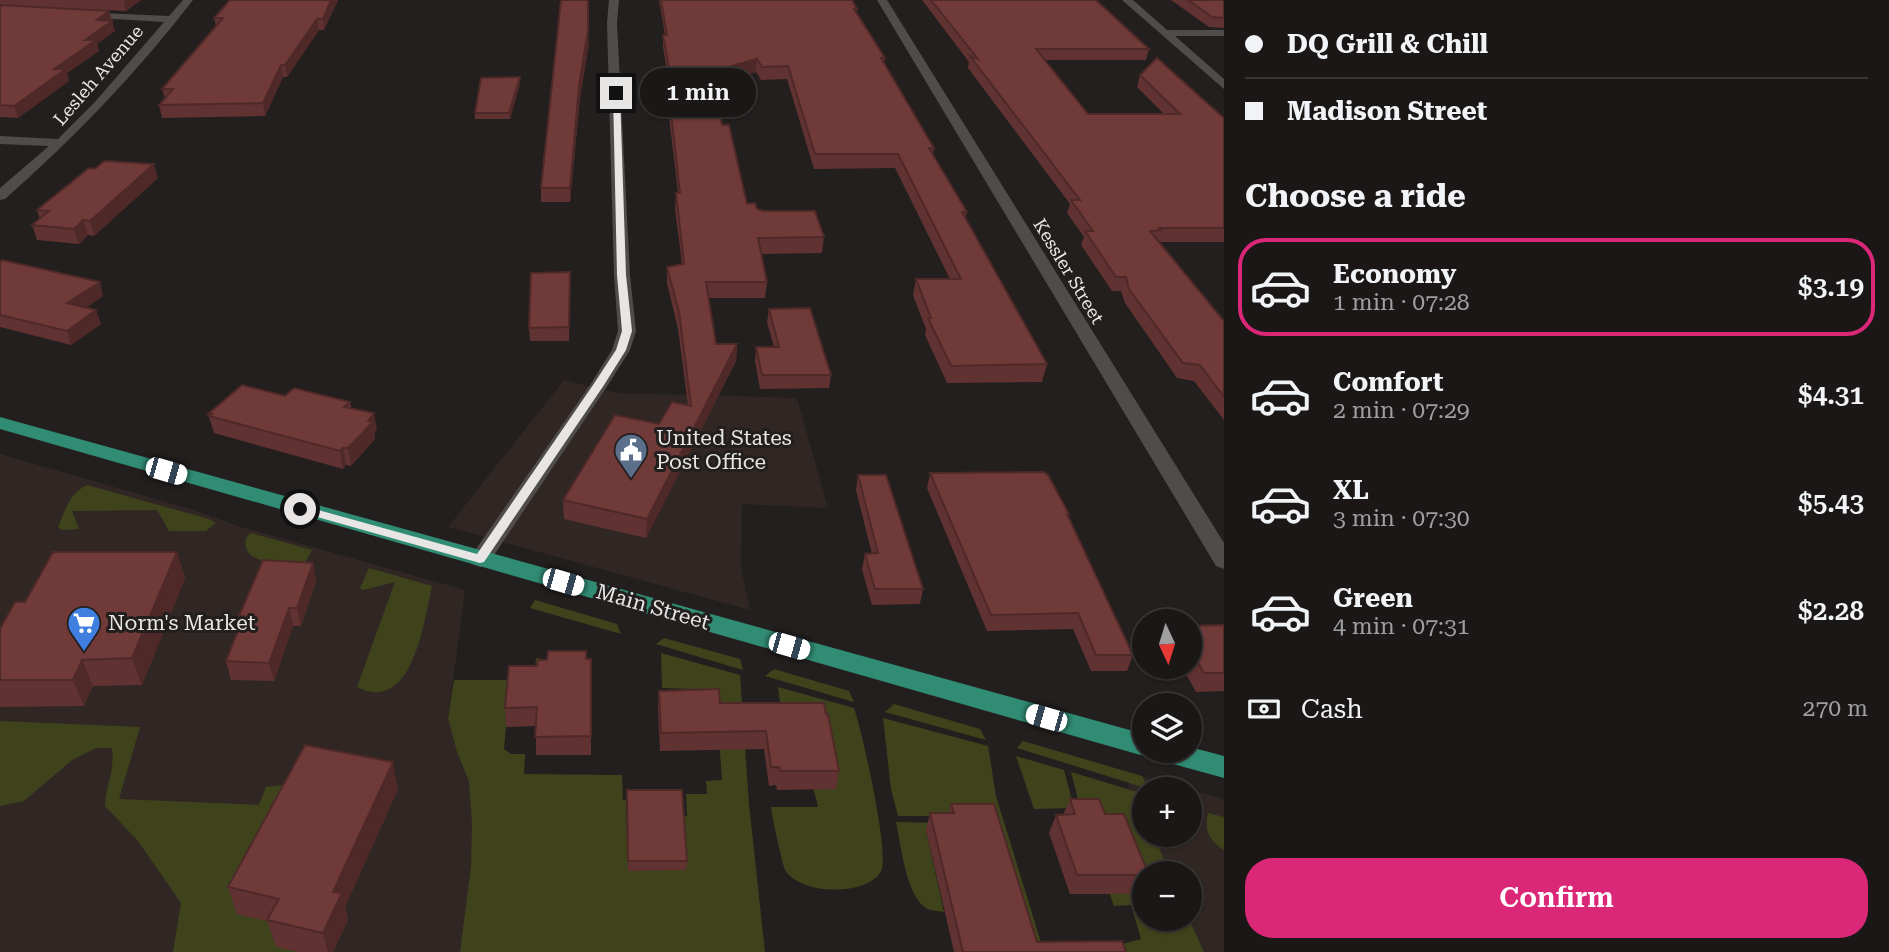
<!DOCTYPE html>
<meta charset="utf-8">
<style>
:root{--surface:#1a1716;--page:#272423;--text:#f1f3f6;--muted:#9f9fa1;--line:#383635;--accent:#db2777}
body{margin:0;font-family:"Roboto Serif",serif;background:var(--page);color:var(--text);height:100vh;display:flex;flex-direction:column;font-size:26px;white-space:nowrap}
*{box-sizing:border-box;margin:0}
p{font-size:23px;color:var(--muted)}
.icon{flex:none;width:38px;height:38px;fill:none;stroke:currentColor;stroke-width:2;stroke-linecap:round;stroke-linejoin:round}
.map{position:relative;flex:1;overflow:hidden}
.details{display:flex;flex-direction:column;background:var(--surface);width:665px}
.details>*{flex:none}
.guide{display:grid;align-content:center;height:154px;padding:0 21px;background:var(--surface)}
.needle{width:46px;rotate:176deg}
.fabs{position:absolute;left:1132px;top:609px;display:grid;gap:14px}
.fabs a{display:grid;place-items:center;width:70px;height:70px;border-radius:50%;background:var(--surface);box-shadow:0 2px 5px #0004,0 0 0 2px var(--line);font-size:35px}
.end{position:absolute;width:32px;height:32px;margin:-16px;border:9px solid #e8e6e5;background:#111;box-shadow:0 0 0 4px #111}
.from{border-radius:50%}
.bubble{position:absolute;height:49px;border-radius:24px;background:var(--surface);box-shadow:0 2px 5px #0004,0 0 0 2px var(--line);font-size:23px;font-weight:600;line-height:49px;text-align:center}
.car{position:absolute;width:21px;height:42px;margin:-21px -10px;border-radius:9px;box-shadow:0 0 5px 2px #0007;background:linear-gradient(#fff 24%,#345 0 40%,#fff 0 76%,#345 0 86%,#fff 0)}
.guide b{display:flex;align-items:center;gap:24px;height:66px;font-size:26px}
.guide b+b{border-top:2px solid var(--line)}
.guide i{width:18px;height:18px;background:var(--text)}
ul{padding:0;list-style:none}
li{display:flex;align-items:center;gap:21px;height:98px;margin:0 14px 10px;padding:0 7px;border:4px solid transparent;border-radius:28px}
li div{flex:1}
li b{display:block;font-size:26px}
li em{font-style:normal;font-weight:600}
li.selected{border-color:var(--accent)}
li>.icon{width:63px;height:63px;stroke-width:1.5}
h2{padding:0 21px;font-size:32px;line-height:84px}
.pay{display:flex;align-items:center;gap:18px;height:77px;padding:0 21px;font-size:26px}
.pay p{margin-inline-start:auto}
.button{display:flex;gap:14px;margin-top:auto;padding:14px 21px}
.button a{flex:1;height:80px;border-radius:28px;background:var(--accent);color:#fff;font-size:28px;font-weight:600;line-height:80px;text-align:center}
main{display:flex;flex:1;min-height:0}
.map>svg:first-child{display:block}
</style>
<main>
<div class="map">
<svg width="1224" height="952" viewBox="0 0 1224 952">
<rect width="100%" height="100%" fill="#221f1e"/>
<path fill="#302724" d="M564 380 617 393 797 398 828 508 742 504 741 568 750 610 448 527Z
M0 454 194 510 238 526 465 590 448 718 496 780 483 952H0Z
M1130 773 1188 789H1144V835H1190V790L1224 799V952H1183L1169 919H1190V873H1150L1126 815Z"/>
<path fill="#3f431c" d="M87 485 209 519 216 523 206 531H169L157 510 72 511 79 529 62 530 58 527C66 509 69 494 87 485Z
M251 533 312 550 305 563C290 563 252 566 246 548 244 541 246 537 251 533Z
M369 568 432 586C424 621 413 715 357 687L395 582 363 590 360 588Z
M535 600 617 624 621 634 530 608Z
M664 638 740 659 743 670 656 644Z
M661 653 740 675 749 804 765 952H460L471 866 472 823 469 781 457 752 448 718 454 680H534L536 658 553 660 557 670H549L548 678H540L539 684 510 685 504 749 511 754H525L524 774 622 775 623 800H626L628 870H685L682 816H687L686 794H707L706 781 722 780 717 708 693 707 692 689 662 688Z
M774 669 849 691 854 702 765 676Z
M778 687 854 708C862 731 890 854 881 871 867 897 800 895 785 870 783 866 771 813 771 807H818C810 765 781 729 778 687Z
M894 704 980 729 986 740 885 712Z
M883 718 988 746 996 796 1044 952 945 816H898L891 789Z
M0 721 140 727 119 799 259 805 266 787 282 785 301 776 287 925 276 946 299 952H173L181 903 138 841 105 806C106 783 115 772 112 748H96L72 760 24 801 0 806Z
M1023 741 1142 776 1149 789 1017 748Z
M1016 756 1064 770 1074 808 1034 809Z
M1071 772 1144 794V835H1154L1169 873H1144V919H1189L1204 952H1117L1115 946 1141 939 1131 905 1114 906 1082 814Z
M1208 813 1224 817V850C1209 840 1204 831 1208 813Z
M896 822 947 823 926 830 944 912C940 911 932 911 928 909 906 899 901 844 896 822Z"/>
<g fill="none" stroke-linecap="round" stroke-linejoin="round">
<path fill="#504c4b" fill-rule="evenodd" d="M183 0H193C137 73 74 138 5 199L0 200V188L49 146 0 144V136L58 139 95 102 164 22 82 17 78 16V12L169 16Z
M609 0H619L617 23 630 275 636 331 630 350 608 385 488 564 480 567 472 564 469 559 590 385 612 350 618 331 614 275 607 23Z
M877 0H887L1224 543V569L1216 566 1213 561Z
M1122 0H1133L1167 30H1224V36H1175L1224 79V89Z"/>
<path fill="#318c74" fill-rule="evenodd" d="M0 417 1144 734V751H1190V747L1224 756V778L1155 759 1152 753 1144 756 0 429Z"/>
</g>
<path fill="#603231" d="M0 0H141L126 11 0 5Z
M230 0H338L324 30H319L287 77H283L265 116 162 118 159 105 165 99 162 89 216 26 214 18Z
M659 0H852L857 9 856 12 885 58 884 63 934 148 933 155 967 212 965 218 1047 364 1042 382 947 383 925 335 926 329 913 295 916 279H950L895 168 814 169 787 79 761 80 756 72 711 85 715 118 747 204 824 237 822 253 761 254 767 282 765 298H708L716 344H737L736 361 646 538 564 519 563 500 659 424 688 405 678 329 667 283V267L682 264 675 209 676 193H678L668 108 669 95H671L663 47V35H665Z
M922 0H1096L1149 49 1146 60H1045L1088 114H1164L1137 87 1140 75 1224 118V242H1159L1224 321V420L1194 381 1177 378 1125 303 1121 291H1112L1081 245 1084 237 1067 213 1070 204 968 68 969 62Z
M1171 0H1224V28L1209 27Z
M0 5 109 11 115 31 97 44 99 51 67 73 69 81 18 118 0 117Z
M589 43 580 98 570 202H541V188Z
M520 77V84L510 119H475V113Z
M158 178 94 236 88 235 79 244 37 240 32 225 40 219 37 210Z
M0 262 103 296 86 308 96 310 101 324 71 345 0 327Z
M570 284 569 341H530L529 328Z
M769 309 831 375 829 388 760 389 755 361 756 347H774L767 322Z
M285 396 350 402 351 408 377 430 374 433 375 439 351 466 346 465 343 469 214 433 208 414Z
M930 473 1069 514 1068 517 1133 655 1127 671H1091L1073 629 987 631 927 488Z
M858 475 923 589 920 604 872 605 862 569 865 554H872L856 490Z
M177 552 185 578 142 685 93 686 84 706 0 707V629L25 602Z
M313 563 316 581 301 626H293L274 681 231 680 226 661 241 623 239 616Z
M1224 625V691L1196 692 1182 667H1190V626Z
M591 659V755H536V726L506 727 505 708 537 666Z
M659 691 720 703 826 714 839 771 836 789 777 790 776 785 769 786 764 749 660 751 658 709Z
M398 789 345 907 348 920 333 952H299L276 947 267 921 237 914 228 887Z
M627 790 687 861 686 870 628 871Z
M1070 799 1105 814 1144 873V885L1140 894H1070L1049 833 1056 815H1063Z
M951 804 1037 942 1126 952H954L926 830 930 813H949Z"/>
<path fill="#4e2928" d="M125 0H141L126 11 124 1Z
M331 0H338L324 30 323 19Z
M109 11 115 31 97 44 99 51 67 73 69 81 18 118 14 106 85 40 97 20Z
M317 19 319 30 287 77 285 65Z
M588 31 589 43 580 98 570 202V188L579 86Z
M757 59 756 72 709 86 710 72Z
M281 65 283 77 265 116 263 103Z
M520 77V84L510 119 509 113Z
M154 164 158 178 94 236 90 221Z
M83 220 88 235 79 244 74 229Z
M100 282 103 296 72 317 67 303Z
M96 310 101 324 71 345 67 331Z
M737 344 736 361 646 538 647 519Z
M374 413 377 430 374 433 375 439 351 466 348 448Z
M343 448 346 465 343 469 340 451Z
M177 552 185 578 142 685 132 658Z
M313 563 316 581 301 626 297 608Z
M289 608 293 626 274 681 269 663Z
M82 660 93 686 84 706 73 680Z
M393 762 398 789 345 907 348 920 333 952H328L323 933 333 892Z"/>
<path fill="#703a39" stroke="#4e2928" stroke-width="2" d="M230 0H331L323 19H317L285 65H281L263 103 159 105 173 89H162L223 18H214Z
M561 0H588V31L579 86 570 188H541Z
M661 0H852L857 9H854L885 58H881L934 148H929L967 212H962L1047 364 951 366 928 318H931L916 279H961L898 154H815L788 66 762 67 757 59 710 72 715 118H721L722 125H729L747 204 755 203 757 209 764 211H815L824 237 758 238 767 282H706L716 344H737L647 519 563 500 615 415 659 424 672 402 691 406 679 312 667 267 684 264 676 193H680L669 95H674L663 35H667Z
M931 0H1096L1149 49H1036L1088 114H1180L1140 75 1157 58 1224 118V228H1159L1161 230 1150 231 1224 321V397L1200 365 1183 363 1129 289 1126 277H1116L1085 231H1093L1071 200H1080L970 56 978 59Z
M1188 0H1224V18L1212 17Z
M0 5 109 11 97 20 112 21 85 40H96L54 69H66L14 106 0 105Z
M520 77 509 113H475L481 78Z
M104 161 154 164 90 221 83 220 74 229 32 225 49 211 37 210 89 168 95 169Z
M2 260 100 282 67 303 96 310 67 331 0 315V262Z
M570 272 569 327 529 328 531 273Z
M810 308 831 375H762L756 347H779L769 309Z
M242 385 285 396 294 388 350 402 344 407 374 413 368 421 373 422 348 448H343L340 451 209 416 212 414H208Z
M1044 472 1048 475 1069 514H1067L1133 655H1096L1078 613 991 615 930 473Z
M858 475H886L923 589H875L865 554 878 553Z
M53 552H177L132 658 82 660 73 680H0V629L15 602H25Z
M263 560 313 563 297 608H289L269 663 226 661 244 616H239Z
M1224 625V673H1204L1190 648V626Z
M548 651H586V659H591V736L535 737 537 707 505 708 509 666H537L538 660H547Z
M719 689 720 703H824L826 714H828L839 771H780L779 767H771L766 731 661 733 659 691Z
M305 745 393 762 333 892 342 893 323 933 267 920 279 899 228 887Z
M627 790H682L687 861H628Z
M1070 799H1099L1105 814H1124L1148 873H1144V875H1077L1056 815 1075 814Z
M951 804H994L1037 942 1122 941 1126 952H963L930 813H954Z"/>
<path fill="#e8e6e5" d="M616 91 620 93 626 275 632 331 626 350 604 385 484 562 480 563 296 511 294 509 300 505 477 554 593 385 616 350 622 331 617 275 613 93Z"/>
<defs>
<symbol id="civic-pin" viewBox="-11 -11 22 30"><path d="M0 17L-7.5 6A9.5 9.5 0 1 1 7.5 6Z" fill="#5c6f8a" stroke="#221f1e"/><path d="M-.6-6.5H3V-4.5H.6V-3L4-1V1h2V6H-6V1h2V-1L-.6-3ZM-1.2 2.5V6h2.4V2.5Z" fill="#fff"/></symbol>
<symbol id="supermarket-pin" viewBox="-11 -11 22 30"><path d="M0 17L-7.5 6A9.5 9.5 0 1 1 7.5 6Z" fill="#3f7fe0" stroke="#221f1e"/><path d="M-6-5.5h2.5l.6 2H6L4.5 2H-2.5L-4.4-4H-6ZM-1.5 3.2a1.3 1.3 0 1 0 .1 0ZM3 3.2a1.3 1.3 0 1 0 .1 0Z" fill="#fff"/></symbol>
</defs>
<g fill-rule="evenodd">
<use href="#civic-pin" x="612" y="431" width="38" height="52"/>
<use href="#supermarket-pin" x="65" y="604" width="38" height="52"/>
</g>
<g text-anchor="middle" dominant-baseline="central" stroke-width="6" stroke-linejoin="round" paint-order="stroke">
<g font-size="18" fill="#e8e6e5" stroke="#221f1e">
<text transform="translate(98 75) rotate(-49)">Lesleh Avenue</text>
<text transform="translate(1069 271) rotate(59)">Kessler Street</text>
</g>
<g font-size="21" fill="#e8e6e5" stroke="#221f1e" text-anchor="start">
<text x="656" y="438">United States<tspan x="656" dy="24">Post Office</tspan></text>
<text x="108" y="623">Norm's Market</text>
</g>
<g font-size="21" fill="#e8e6e5" stroke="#221f1e">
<text transform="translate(653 607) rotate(16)">Main Street</text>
</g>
</g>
</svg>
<div class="fabs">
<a><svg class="needle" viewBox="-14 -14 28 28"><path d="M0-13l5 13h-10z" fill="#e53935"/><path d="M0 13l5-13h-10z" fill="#9f9fa1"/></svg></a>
<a><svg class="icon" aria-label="layers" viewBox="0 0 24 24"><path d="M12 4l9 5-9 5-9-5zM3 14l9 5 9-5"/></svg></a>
<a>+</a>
<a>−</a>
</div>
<i class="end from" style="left:300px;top:509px"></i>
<i class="end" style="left:616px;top:93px"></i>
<div class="bubble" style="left:640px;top:68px;width:116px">1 min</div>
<i class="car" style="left:166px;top:471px;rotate:106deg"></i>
<i class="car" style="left:563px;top:582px;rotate:106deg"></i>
<i class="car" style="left:789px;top:646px;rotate:106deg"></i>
<i class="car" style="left:1046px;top:718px;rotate:286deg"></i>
</div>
<section class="details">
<div class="guide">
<b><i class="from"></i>DQ Grill &amp; Chill</b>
<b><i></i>Madison Street</b>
</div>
<h2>Choose a ride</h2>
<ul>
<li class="selected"><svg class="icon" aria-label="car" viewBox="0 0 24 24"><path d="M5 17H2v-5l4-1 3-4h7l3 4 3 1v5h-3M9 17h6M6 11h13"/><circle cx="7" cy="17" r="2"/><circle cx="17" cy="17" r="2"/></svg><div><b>Economy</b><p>1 min · 07:28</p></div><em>$3.19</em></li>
<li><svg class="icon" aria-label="car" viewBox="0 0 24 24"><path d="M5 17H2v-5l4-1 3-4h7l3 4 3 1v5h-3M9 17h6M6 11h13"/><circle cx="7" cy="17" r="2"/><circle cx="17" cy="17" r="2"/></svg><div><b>Comfort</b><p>2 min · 07:29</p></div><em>$4.31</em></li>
<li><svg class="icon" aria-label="car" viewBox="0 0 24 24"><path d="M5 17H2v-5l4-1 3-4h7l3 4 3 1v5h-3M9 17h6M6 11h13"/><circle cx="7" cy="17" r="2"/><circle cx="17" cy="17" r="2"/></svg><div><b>XL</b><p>3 min · 07:30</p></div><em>$5.43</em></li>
<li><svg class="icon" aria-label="car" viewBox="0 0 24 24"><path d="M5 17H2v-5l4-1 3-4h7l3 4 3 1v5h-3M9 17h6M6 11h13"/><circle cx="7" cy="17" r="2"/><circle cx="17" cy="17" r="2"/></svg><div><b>Green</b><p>4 min · 07:31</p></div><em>$2.28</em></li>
</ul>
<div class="pay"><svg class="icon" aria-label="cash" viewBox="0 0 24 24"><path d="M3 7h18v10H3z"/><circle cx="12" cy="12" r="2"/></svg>Cash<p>270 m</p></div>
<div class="button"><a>Confirm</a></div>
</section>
</main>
